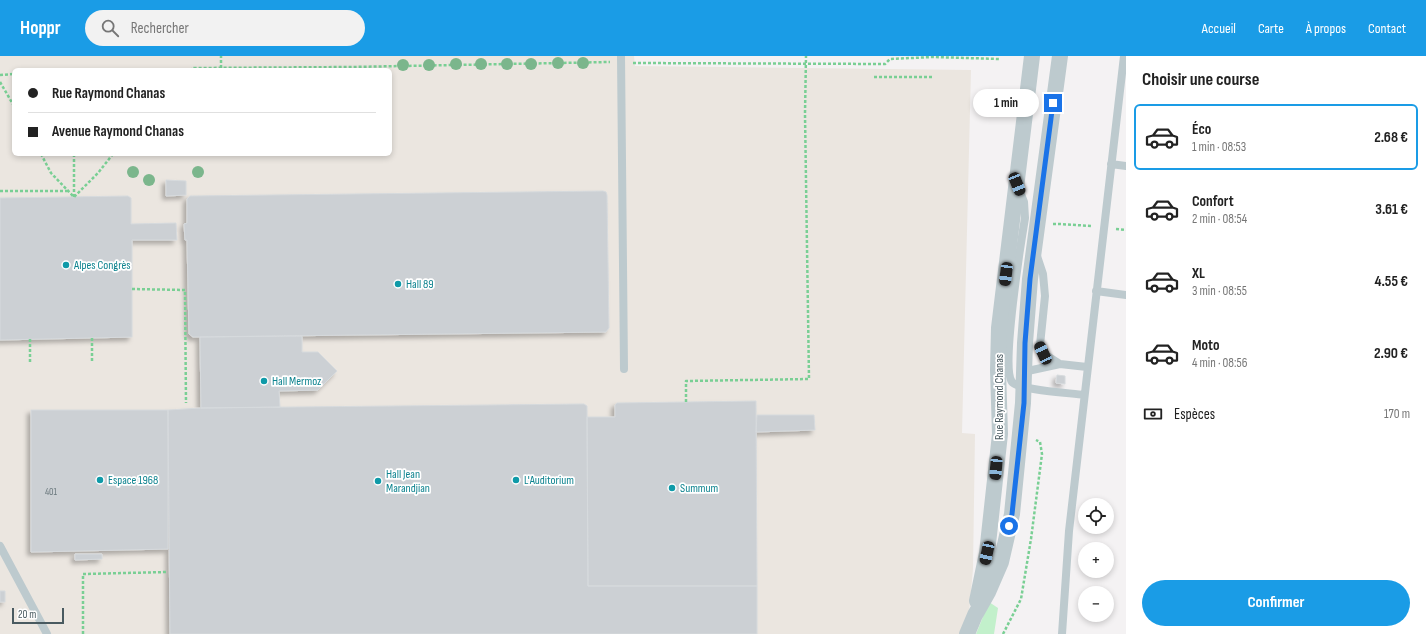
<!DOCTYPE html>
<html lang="fr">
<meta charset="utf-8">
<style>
:root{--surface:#fff;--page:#f2f2f2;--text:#222;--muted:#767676;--line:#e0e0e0;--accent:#1a9ce6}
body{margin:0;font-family:"Sofia Sans Condensed",sans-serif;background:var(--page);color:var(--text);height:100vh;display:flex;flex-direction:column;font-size:15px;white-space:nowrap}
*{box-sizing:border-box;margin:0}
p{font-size:13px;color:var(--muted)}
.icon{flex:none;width:22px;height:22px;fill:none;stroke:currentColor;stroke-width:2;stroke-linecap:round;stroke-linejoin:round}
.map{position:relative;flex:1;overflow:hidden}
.drawer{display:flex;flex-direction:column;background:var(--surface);width:300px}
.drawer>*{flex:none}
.guide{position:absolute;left:12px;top:12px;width:380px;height:88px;border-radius:6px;box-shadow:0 2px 6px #0003;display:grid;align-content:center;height:88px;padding:0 16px;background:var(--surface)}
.tools{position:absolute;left:1078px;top:442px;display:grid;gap:8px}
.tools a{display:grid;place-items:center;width:36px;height:36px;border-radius:50%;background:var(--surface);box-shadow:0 2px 6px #0003;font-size:20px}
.scale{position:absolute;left:12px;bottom:10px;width:52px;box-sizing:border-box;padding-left:4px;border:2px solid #495a60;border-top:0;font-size:11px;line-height:14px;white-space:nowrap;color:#495a60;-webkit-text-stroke:3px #fff;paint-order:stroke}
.end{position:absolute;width:18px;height:18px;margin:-9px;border:5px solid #1a73e8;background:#fff;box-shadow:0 0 0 2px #fff}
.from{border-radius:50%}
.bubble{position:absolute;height:28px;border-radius:14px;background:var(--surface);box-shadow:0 2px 6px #0003;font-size:13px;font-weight:700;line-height:28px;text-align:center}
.car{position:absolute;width:12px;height:24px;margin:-12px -6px;border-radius:5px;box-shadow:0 0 3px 1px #0007;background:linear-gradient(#222 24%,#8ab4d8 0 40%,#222 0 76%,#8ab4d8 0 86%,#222 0)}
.guide b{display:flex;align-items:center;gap:14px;height:38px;font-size:15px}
.guide b+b{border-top:1px solid var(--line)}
.guide i{width:10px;height:10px;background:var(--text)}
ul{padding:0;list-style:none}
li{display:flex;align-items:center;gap:12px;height:66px;margin:0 8px 6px;padding:0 8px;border:2px solid transparent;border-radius:6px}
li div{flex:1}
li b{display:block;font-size:15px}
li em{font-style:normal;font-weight:700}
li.on{border-color:var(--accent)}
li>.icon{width:36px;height:36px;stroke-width:1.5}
h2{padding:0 16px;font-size:18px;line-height:48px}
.pay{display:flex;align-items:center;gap:10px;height:44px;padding:0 16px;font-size:15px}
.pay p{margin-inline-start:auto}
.button{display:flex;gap:8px;margin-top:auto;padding:8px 16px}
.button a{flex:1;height:46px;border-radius:24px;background:var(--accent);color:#fff;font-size:16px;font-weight:700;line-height:46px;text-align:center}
header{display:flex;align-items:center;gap:24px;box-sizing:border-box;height:56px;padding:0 20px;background:var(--accent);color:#fff}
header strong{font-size:19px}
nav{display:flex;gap:22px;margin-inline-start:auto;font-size:14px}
.search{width:280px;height:36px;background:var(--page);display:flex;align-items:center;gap:10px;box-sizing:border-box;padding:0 14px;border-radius:22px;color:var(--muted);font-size:15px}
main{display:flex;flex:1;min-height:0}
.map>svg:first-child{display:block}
</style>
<header>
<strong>Hoppr</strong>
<div class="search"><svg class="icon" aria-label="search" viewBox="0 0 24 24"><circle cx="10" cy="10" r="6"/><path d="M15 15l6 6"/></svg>Rechercher</div>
<nav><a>Accueil</a><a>Carte</a><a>À propos</a><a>Contact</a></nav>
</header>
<main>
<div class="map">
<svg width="1126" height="578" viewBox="0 0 1126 578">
<defs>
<filter id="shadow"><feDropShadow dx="-3.5" dy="3.5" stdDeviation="2" flood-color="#0004"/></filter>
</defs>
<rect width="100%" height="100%" fill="#f4f2f3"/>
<path fill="#ebe6e0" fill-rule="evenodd" d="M0 0H634L635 10 971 14 962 377 975 378 973 513 967 578H0ZM14 14H390V98H14Z"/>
<path fill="#c2f0cb" d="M989 546 998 552 994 578H976Z"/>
<path fill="#ccd0d4" stroke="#d6dadd" filter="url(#shadow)" d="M166 124 186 125V139L166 140Z
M603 135 606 136 607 139 609 272 606 276 193 281 189 278 187 184H185L184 168 187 167V143L190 140Z
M128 140 131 142V168L176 167 177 184H132V281L0 284V142Z
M302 280V296H318L337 315 318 334 279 335 280 351 201 352 200 281Z
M1057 319 1065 320V328L1056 327Z
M756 345 757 530H588L587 361H615V349L617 347Z
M584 348 587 350 588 530H757V578H170L168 354 201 352Z
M31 354H168V493L31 496Z
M757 359H814L815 374 756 376Z
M75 498H102V503L75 504Z
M0 535H5V546H0Z"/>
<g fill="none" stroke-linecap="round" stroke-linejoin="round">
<path stroke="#79cf94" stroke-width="2.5" stroke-dasharray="3 2" stroke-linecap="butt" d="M633 7 885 8 890 3 933 1 1000 3
M221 12V0
M189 14 194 12 351 11 610 6
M0 19 14 18
M874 21H933
M0 26 14 50
M41 98 51 117 74 141 98 117 113 98
M0 135H68
M74 141V98
M1053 168H1060L1091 170
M1116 173 1126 174
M132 233 185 234 186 347
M92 282V307
M30 283V308
M686 346V325L809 323 805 58 806 0
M83 578V518L168 516
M1003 578 1021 543 1031 483 1042 398 1040 386 1036 384"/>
<path stroke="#bdcace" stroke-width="8" d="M621 0 624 313
M1111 108 1126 110
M1019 133 1024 146 1025 162C1021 186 1001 312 1012 326 1019 334 1071 337 1084 339
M1037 200 1043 218 1045 240 1040 289 1043 297 1060 308
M1096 235 1126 239
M1023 316 1060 308 1087 311
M0 490 47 578
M1062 578 1069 475 1124 0"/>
<path stroke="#bdcace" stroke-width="16" d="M977 545 987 497 1000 378 998 314 999 272 1032 0
M967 578 975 559 988 536 1001 506 1012 458 1023 347 1025 287 1030 223 1060 0"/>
</g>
<g fill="#7bb68c">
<circle cx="558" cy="7" r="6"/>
<circle cx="583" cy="7" r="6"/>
<circle cx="456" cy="8" r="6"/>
<circle cx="481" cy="8" r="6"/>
<circle cx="507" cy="8" r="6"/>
<circle cx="531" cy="8" r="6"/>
<circle cx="403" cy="9" r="6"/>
<circle cx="429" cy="9" r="6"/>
<circle cx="133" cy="116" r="6"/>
<circle cx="198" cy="116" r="6"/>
<circle cx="149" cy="124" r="6"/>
</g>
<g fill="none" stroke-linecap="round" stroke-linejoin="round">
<path stroke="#1a73e8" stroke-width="5" d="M1009 470 1012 458 1024 347 1025 287 1030 223 1053 47"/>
</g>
<g fill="#0f9aa8" stroke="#fff" stroke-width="1.5">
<circle cx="66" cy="209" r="4"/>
<circle cx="398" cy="228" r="4"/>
<circle cx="264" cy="325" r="4"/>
<circle cx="100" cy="424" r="4"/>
<circle cx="516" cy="424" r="4"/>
<circle cx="378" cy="425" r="4"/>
<circle cx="672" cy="432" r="4"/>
</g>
<g text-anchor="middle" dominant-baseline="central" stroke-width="3.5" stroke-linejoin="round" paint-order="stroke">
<g font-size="10" fill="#6a787d">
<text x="51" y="436">401</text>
</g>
<g font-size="12" fill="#0d838f" stroke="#fff" text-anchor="start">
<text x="74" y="209">Alpes Congrès</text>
<text x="406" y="228">Hall 89</text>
<text x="272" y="325">Hall Mermoz</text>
<text x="386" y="418">Hall Jean<tspan x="386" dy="14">Marandjian</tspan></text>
<text x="108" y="424">Espace 1968</text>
<text x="524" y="424">L'Auditorium</text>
<text x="680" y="432">Summum</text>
</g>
<g font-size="12" fill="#495a60" stroke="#fff">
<text transform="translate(999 341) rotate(-90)">Rue Raymond Chanas</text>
</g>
</g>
</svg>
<div class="tools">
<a><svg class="icon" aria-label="locate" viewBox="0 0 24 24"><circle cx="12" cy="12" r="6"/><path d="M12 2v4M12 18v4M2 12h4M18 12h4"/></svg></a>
<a>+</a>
<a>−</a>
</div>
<div class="scale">20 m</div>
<i class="end from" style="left:1009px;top:470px"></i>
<i class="end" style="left:1053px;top:47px"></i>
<div class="bubble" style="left:973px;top:33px;width:66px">1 min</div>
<i class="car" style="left:1017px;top:128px;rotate:158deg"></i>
<i class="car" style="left:1006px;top:218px;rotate:187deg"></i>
<i class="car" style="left:1043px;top:297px;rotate:335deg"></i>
<i class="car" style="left:996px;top:412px;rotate:185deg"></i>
<i class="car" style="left:987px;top:497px;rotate:192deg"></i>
<div class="guide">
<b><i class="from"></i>Rue Raymond Chanas</b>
<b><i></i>Avenue Raymond Chanas</b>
</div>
</div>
<section class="drawer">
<h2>Choisir une course</h2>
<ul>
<li class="on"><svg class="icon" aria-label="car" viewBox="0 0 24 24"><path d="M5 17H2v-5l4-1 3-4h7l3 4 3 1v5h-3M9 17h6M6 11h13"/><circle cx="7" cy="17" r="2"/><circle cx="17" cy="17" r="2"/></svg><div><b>Éco</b><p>1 min · 08:53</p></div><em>2.68 €</em></li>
<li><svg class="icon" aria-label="car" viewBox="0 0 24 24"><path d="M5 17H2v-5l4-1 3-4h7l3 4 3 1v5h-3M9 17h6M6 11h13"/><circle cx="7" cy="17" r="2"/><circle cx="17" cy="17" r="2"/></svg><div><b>Confort</b><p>2 min · 08:54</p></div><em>3.61 €</em></li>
<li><svg class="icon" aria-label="car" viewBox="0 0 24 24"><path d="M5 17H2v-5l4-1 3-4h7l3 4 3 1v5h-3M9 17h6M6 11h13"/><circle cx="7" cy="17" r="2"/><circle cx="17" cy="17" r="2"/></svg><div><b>XL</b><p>3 min · 08:55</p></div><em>4.55 €</em></li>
<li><svg class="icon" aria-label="car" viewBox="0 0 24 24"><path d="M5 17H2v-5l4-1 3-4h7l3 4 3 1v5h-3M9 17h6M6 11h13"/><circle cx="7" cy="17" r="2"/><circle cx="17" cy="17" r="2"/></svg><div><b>Moto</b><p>4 min · 08:56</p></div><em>2.90 €</em></li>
</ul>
<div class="pay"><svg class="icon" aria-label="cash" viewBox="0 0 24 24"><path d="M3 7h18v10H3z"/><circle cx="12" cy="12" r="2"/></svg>Espèces<p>170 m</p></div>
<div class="button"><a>Confirmer</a></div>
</section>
</main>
